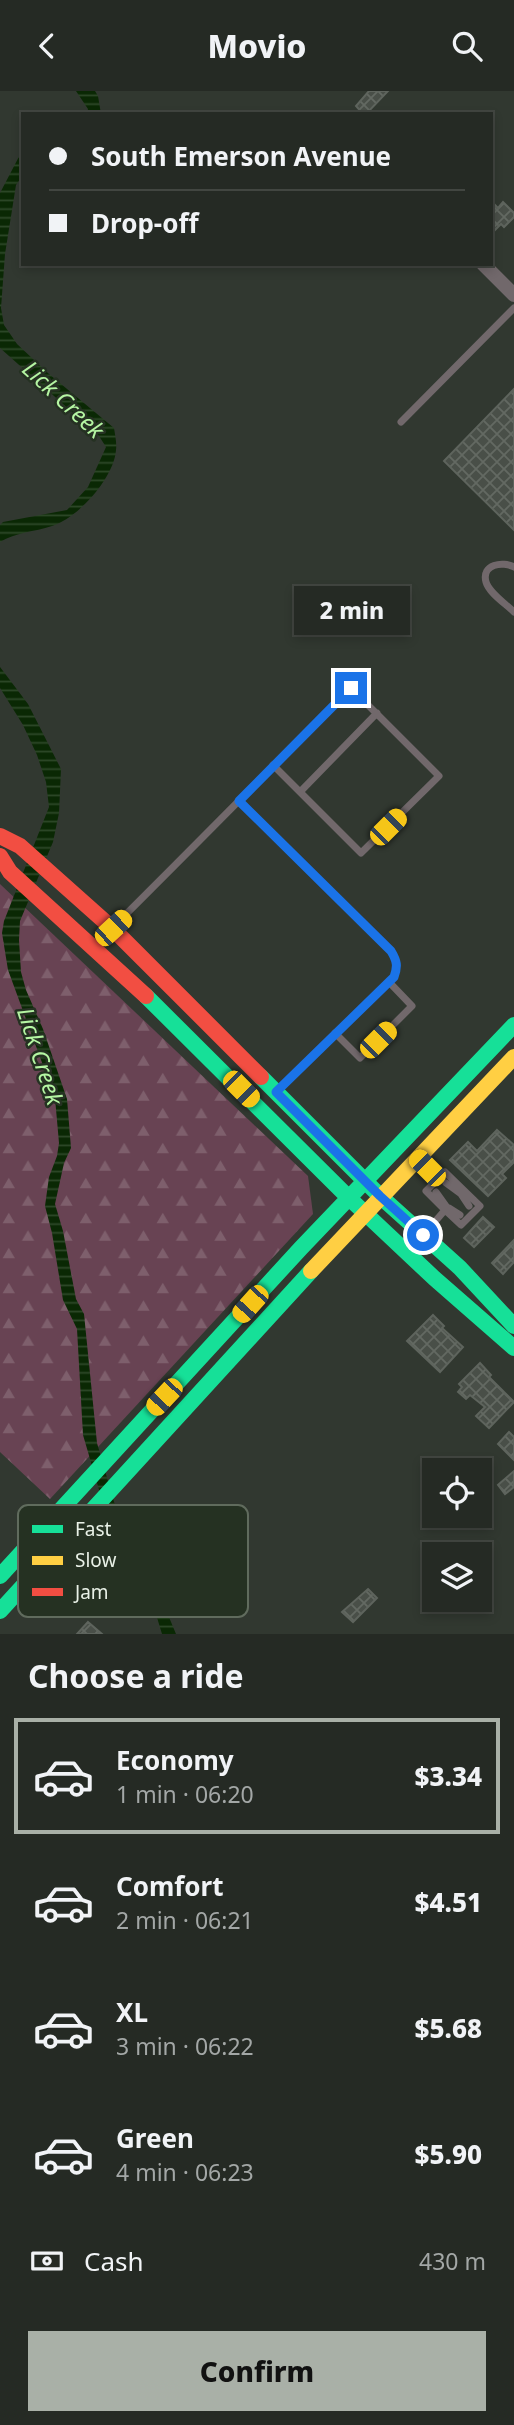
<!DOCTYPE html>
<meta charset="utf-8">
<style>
:root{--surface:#252a24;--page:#313631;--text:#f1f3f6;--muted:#a3a7a6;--line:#424641;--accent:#a9b0a7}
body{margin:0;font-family:"Noto Sans",sans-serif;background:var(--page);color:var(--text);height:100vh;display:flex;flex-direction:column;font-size:26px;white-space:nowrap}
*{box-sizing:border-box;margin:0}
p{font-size:23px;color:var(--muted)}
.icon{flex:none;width:38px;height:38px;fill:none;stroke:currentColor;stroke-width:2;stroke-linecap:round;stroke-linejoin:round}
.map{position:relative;height:1543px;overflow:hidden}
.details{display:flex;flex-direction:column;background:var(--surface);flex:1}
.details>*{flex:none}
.banner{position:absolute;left:21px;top:21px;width:472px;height:154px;border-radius:0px;box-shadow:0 4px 10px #0003,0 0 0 2px var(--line);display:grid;align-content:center;height:154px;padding:0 28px;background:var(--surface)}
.controls{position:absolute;left:422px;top:1367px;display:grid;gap:14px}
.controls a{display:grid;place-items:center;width:70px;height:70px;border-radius:0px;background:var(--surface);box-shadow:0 4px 10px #0003,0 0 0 2px var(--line);font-size:35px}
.end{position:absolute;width:32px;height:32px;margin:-16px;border:9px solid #1a73e8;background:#fff;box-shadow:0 0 0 4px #fff}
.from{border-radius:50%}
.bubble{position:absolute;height:49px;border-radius:0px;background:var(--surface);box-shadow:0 4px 10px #0003,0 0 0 2px var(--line);font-size:23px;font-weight:800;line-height:49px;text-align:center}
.car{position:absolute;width:21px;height:42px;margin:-21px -10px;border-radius:9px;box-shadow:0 0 5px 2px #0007;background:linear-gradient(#f5c518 24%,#345 0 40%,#f5c518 0 76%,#345 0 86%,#f5c518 0)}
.banner b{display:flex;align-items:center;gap:24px;height:66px;font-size:26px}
.banner b+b{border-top:2px solid var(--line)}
.banner i{width:18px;height:18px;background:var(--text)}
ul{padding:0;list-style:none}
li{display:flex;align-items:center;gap:21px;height:116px;margin:0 14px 10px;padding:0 14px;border:4px solid transparent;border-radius:0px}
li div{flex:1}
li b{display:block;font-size:26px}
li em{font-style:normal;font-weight:800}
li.active{border-color:var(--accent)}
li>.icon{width:63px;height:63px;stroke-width:1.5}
h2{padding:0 28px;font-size:32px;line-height:84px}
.pay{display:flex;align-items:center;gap:18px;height:77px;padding:0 28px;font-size:26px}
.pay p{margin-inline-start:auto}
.cta{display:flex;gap:14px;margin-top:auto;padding:14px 28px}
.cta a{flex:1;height:80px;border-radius:0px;background:var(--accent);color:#111;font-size:28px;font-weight:800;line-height:80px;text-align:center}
header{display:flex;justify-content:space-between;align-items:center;height:91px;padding:0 28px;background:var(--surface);font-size:32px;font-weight:800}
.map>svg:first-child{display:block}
</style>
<header><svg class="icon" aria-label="back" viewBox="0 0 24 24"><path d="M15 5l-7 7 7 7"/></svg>Movio<svg class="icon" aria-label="search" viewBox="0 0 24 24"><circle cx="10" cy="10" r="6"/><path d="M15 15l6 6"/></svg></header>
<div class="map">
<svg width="514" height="1543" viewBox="0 0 514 1543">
<defs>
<pattern id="forest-firs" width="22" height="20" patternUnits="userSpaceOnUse" patternTransform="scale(1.75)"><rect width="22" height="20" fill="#684353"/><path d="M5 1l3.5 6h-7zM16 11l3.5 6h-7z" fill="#7e5f6c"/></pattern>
<pattern id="water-rules" width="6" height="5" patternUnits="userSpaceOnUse" patternTransform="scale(1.75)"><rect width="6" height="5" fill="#0a2804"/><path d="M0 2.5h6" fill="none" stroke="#2e4829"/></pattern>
<pattern id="building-cross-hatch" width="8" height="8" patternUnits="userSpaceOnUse" patternTransform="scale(1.75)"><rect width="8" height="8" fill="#494f48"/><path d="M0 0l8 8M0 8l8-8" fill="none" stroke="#636962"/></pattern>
</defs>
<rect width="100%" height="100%" fill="#313830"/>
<path fill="url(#forest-firs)" d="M0 793 308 1085 313 1123 50 1408 0 1361Z"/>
<path fill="url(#water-rules)" d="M76 0H95L98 5 101 23H87L88 18Z
M23 58V84L16 94 5 163 1 217 4 234 17 253 49 283 114 337C115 344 117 352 116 359 114 387 78 427 52 435 34 441 16 441 0 451V434L3 431 67 419 88 396 106 356 99 345 0 257V102Z
M0 576 28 613 61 678 59 722 53 751 20 830 19 849 21 881 26 899 43 938 67 1008 71 1057 64 1072 55 1113 63 1140 76 1208 84 1223 97 1352 114 1411 144 1479 164 1514 176 1543H162L152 1510 123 1464 107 1426 83 1344 77 1238 63 1209 52 1142 45 1115 49 1086 57 1065 59 1052 55 1007 8 879 2 842 4 830 49 716 46 691 37 664 23 634 0 597Z"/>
<path fill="url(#building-cross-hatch)" stroke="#5e645d" stroke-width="2" d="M369 0H388L366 23H363L356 15Z
M492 111 498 117 503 111 514 122V126L504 136 501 133 492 142Z
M514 298V439L444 370Z
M497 1039 514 1054V1071L502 1083 506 1087 488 1105 450 1069 468 1051 477 1060Z
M483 1126 494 1136 474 1156 464 1147Z
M514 1149V1171L503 1183 492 1172Z
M433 1224 444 1235 442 1237 463 1256 440 1281 407 1250Z
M480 1272 491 1284 489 1286 514 1311 489 1337 476 1325 485 1316 470 1304 466 1308 458 1301 462 1296 459 1293Z
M509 1341 514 1346V1369L498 1353Z
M514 1380V1396L505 1403 498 1394Z
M368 1498 377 1507 353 1531 342 1521Z
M88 1531 102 1543H77Z"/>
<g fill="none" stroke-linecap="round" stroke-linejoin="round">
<path stroke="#71686b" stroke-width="7" d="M401 331 514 217
M514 476C503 470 481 473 486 491 489 502 506 513 514 521
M300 701 377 622
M239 710 391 860C397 870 398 875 394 886L279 998
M96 853C182 768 266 682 351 597L439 685 361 762 273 674
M335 942 360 967 412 915 389 891
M419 1069 438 1088 426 1100 445 1119 426 1141
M438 1088 445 1081 480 1115 461 1134 445 1119
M446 1092 461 1103
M464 1100 461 1103 469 1115
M436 1101 446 1115
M449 1117 460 1124"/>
<path stroke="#71686b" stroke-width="14" d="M483 173 514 204"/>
<path stroke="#16e098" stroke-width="16" d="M146 905 349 1107 434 1187 514 1257
M261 986 380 1105 460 1177 514 1235
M0 1485 301 1157 514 934
M0 1520 311 1180"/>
<path stroke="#ffcf43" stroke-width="16" d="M311 1180 514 966"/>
<path stroke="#f24e42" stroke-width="16" d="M0 745 20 755 112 837 261 986
M0 765 10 781 146 905"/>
</g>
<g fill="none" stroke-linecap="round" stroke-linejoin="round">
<path stroke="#1a73e8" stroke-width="9" d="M351 597 239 710 391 860C397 870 398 875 394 886L276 1001 380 1105 423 1144"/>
</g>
<g text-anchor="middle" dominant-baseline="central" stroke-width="5" stroke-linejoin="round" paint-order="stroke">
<g font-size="23" font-style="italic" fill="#b5f6a3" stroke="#253122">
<text transform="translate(64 308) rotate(43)">Lick Creek</text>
<text transform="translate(41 965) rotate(72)">Lick Creek</text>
</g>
</g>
<rect x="18" y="1414" width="230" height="112" rx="10" fill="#253122" stroke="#606b5d" stroke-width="2"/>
<rect x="32" y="1434" width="31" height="8" fill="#16e098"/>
<rect x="32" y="1465" width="31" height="9" fill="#ffcf43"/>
<rect x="32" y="1497" width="31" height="8" fill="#f24e42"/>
<g font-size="19" fill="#e9f1e7">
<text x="75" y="1445">Fast</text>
<text x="75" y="1476">Slow</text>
<text x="75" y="1508">Jam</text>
</g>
</svg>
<div class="controls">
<a><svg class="icon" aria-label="locate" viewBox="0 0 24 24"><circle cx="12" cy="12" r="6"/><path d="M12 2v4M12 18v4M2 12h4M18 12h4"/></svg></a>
<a><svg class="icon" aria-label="layers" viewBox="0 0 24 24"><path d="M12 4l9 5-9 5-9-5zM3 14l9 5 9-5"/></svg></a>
</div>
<i class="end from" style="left:423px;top:1144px"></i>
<i class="end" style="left:351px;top:597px"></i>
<div class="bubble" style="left:294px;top:495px;width:116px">2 min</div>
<i class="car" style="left:388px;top:736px;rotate:45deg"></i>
<i class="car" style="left:113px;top:837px;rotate:47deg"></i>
<i class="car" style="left:378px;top:949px;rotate:45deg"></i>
<i class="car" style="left:241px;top:998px;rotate:135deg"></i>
<i class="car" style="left:427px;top:1077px;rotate:315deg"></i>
<i class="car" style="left:250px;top:1213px;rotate:222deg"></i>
<i class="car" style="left:164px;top:1306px;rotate:223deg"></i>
<div class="banner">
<b><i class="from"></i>South Emerson Avenue</b>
<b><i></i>Drop-off</b>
</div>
</div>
<section class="details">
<h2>Choose a ride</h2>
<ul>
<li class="active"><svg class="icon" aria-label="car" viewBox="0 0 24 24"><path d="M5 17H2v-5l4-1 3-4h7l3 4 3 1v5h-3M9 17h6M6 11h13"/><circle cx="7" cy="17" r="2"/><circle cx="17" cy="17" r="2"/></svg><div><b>Economy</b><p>1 min · 06:20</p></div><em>$3.34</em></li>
<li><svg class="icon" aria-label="car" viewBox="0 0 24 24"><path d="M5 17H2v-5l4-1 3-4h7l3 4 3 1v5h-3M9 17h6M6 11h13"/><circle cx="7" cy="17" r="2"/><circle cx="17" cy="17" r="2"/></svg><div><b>Comfort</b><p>2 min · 06:21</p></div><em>$4.51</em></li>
<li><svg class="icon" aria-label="car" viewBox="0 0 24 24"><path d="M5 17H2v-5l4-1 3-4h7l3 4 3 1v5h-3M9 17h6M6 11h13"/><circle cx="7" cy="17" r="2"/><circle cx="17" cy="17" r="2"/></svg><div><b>XL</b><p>3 min · 06:22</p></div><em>$5.68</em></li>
<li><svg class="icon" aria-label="car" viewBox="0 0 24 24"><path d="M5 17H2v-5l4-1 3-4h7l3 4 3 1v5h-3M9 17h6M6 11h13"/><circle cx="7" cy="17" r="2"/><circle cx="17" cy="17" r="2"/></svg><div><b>Green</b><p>4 min · 06:23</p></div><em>$5.90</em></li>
</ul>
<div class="pay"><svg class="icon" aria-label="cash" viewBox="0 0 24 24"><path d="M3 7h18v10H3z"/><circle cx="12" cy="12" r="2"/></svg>Cash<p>430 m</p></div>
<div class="cta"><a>Confirm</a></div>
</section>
